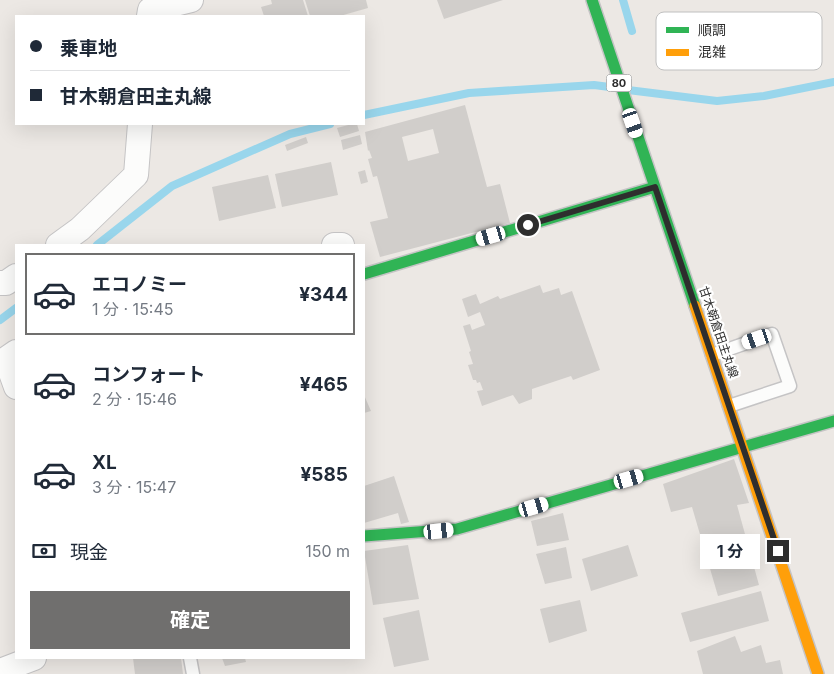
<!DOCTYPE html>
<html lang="ja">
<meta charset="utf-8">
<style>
:root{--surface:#fff;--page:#f6f6f7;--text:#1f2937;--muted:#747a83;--line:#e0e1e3;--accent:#706f6e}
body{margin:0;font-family:Inter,"Noto Sans JP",sans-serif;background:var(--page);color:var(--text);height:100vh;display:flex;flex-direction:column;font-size:19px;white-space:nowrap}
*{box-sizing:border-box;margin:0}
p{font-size:16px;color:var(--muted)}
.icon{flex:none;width:28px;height:28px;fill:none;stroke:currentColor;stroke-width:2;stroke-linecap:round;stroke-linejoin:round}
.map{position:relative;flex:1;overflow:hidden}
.panel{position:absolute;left:15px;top:244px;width:350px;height:415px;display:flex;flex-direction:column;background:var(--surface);border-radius:0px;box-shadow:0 5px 20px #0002}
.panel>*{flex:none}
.hud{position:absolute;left:15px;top:15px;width:350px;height:110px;border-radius:0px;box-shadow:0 5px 20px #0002;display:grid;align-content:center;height:110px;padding:0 15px;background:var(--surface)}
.end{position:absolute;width:22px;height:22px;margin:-11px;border:6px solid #2e2e2e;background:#fff;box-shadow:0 0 0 2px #fff}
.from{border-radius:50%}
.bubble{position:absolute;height:35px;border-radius:0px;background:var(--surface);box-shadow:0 5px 20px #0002;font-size:16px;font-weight:700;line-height:35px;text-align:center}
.car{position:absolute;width:15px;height:30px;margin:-15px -8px;border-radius:6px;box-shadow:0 0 4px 1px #0007;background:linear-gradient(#fff 24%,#345 0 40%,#fff 0 76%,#345 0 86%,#fff 0)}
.hud b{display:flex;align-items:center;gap:18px;height:48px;font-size:19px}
.hud b+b{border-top:1px solid var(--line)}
.hud i{width:12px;height:12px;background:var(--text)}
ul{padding:9px 0 0;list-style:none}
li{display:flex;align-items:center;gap:15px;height:82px;margin:0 10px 8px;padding:0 5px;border:2px solid transparent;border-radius:0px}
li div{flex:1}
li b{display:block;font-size:19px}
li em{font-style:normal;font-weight:700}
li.on{border-color:var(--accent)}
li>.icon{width:45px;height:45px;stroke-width:1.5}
.pay{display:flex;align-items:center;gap:12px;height:55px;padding:0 15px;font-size:19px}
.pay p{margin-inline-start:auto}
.cta{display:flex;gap:10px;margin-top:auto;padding:10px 15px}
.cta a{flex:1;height:58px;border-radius:0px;background:var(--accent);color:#fff;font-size:20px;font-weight:700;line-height:58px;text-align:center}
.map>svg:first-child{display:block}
</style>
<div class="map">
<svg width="834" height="674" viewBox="0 0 834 674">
<rect width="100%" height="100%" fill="#ece8e4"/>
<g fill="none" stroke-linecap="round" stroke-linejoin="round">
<path stroke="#99d6ec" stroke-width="8" d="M623 0 632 31
M628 90 717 101 764 96 834 82
M364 115 469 93 594 85 617 88
M97 245 172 186 290 134 330 124
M0 320 16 308"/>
</g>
<path fill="#d1cecb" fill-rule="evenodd" d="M271 0H303L308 16H264L261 7 272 4Z
M305 0H366L368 8 340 16H310Z
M437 0H503L444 19Z
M465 105 487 187 500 184 510 223 380 257 370 222 388 218 377 176 373 177 368 159 372 158 369 150 368 151 365 132ZM433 129 439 153 408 161 402 137Z
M352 124H357L359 131 340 137 337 128Z
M360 135 362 144 343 150 341 140Z
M306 137 308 143 287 151 285 145Z
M331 162 338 195 282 207 275 174Z
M365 170 368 182 361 184 358 172Z
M268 175 276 208 219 221 212 187Z
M540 285 543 293 559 288 561 295 572 291 600 370 573 380 571 376 532 389V399L519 404 513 395 482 406 477 391 483 390 480 382 477 383 476 380H473L468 365 473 364 469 352 471 351 463 326 470 324 472 330 485 325 480 312 468 317 462 299 476 294 480 304 498 296 500 299Z
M364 395 371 411 364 413Z
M734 459 749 503 737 505 759 585 718 596 692 507 671 512 663 484Z
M394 476 409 522 401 524 398 513 364 523V486Z
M563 513 569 540 537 546 531 521Z
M408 545 419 599 373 605 364 551Z
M628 545 638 576 591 591 582 559Z
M566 547 572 578 545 584 536 554Z
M761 591 769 621 690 642 681 613Z
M580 600 587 631 549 643 540 609Z
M419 610 429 660 394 667 383 618Z
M735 636 741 652 761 645 766 663 780 660 783 674H703L697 651Z
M133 658H181L183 674H135Z
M222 658H245L246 662 225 666Z"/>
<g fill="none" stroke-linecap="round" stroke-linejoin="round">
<defs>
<path id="lane" d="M712 355 772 334 790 386 729 406
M190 658 193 674"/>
<path id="street" d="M149 16 150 10 191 0
M58 245 80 229 136 175 140 124
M334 245H342
M0 283H6L16 276
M16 352 6 359 16 387
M0 671 34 658"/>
<path id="fast" d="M592 0 695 306
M364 274 655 187
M364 536 457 529 834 421"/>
<path id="slow" d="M695 306 818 674"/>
</defs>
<use href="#lane" stroke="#c5c4c5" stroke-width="15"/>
<use href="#street" stroke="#c5c4c5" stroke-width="26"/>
<use href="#fast" stroke="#c5c4c5" stroke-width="14"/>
<use href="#slow" stroke="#c5c4c5" stroke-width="14"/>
<use href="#lane" stroke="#fcfcfb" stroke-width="12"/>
<use href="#street" stroke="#fcfcfb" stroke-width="24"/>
<use href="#fast" stroke="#30b455" stroke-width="11"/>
<use href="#slow" stroke="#ff9f0a" stroke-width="11"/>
</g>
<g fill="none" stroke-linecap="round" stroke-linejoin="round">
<path stroke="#2e2e2e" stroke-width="6" d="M528 225 655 187 778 551"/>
</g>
<g text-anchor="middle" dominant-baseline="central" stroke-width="4.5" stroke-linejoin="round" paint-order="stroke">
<rect fill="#fff" stroke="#6d6d6d" stroke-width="1" x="606.5" y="74.5" width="25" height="17" rx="4"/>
<g font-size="11" font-weight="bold" fill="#2e2e2e">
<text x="619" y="83">80</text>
</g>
<g font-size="12" fill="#2e2e2e" stroke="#fff">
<text transform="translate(719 332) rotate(71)">甘木朝倉田主丸線</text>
</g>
</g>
<rect x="656" y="12" width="166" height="58" rx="8" fill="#fff" stroke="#c0c0c0" stroke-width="1"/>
<rect x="666" y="27" width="23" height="6" fill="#30b455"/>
<rect x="666" y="49" width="23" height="7" fill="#ff9f0a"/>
<g font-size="14" fill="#2e2e2e">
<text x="698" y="35">順調</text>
<text x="698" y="57">混雑</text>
</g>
</svg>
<i class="end from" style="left:528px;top:225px"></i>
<i class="end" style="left:778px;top:551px"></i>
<div class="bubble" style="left:700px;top:534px;width:60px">1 分</div>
<i class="car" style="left:633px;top:123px;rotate:161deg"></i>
<i class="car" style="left:491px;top:236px;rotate:254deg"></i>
<i class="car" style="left:757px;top:339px;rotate:251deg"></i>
<i class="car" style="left:629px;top:479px;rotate:74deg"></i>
<i class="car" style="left:534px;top:507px;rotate:74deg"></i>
<i class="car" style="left:439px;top:531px;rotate:84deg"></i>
<div class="hud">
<b><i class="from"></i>乗車地</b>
<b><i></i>甘木朝倉田主丸線</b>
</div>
<section class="panel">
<ul>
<li class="on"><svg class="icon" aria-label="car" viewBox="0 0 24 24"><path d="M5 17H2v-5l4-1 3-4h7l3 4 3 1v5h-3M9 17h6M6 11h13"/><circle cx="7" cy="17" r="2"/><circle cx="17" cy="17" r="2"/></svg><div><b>エコノミー</b><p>1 分 · 15:45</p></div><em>¥344</em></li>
<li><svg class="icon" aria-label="car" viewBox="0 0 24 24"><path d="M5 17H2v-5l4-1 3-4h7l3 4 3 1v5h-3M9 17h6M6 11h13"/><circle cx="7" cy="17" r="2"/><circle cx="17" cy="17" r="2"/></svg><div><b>コンフォート</b><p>2 分 · 15:46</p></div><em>¥465</em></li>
<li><svg class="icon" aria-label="car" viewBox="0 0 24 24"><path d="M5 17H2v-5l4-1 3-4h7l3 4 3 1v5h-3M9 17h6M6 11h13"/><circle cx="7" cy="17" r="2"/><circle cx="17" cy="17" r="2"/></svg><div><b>XL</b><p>3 分 · 15:47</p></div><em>¥585</em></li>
</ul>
<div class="pay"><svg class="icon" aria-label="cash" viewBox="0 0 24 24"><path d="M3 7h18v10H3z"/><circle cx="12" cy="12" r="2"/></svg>現金<p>150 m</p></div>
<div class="cta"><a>確定</a></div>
</section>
</div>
